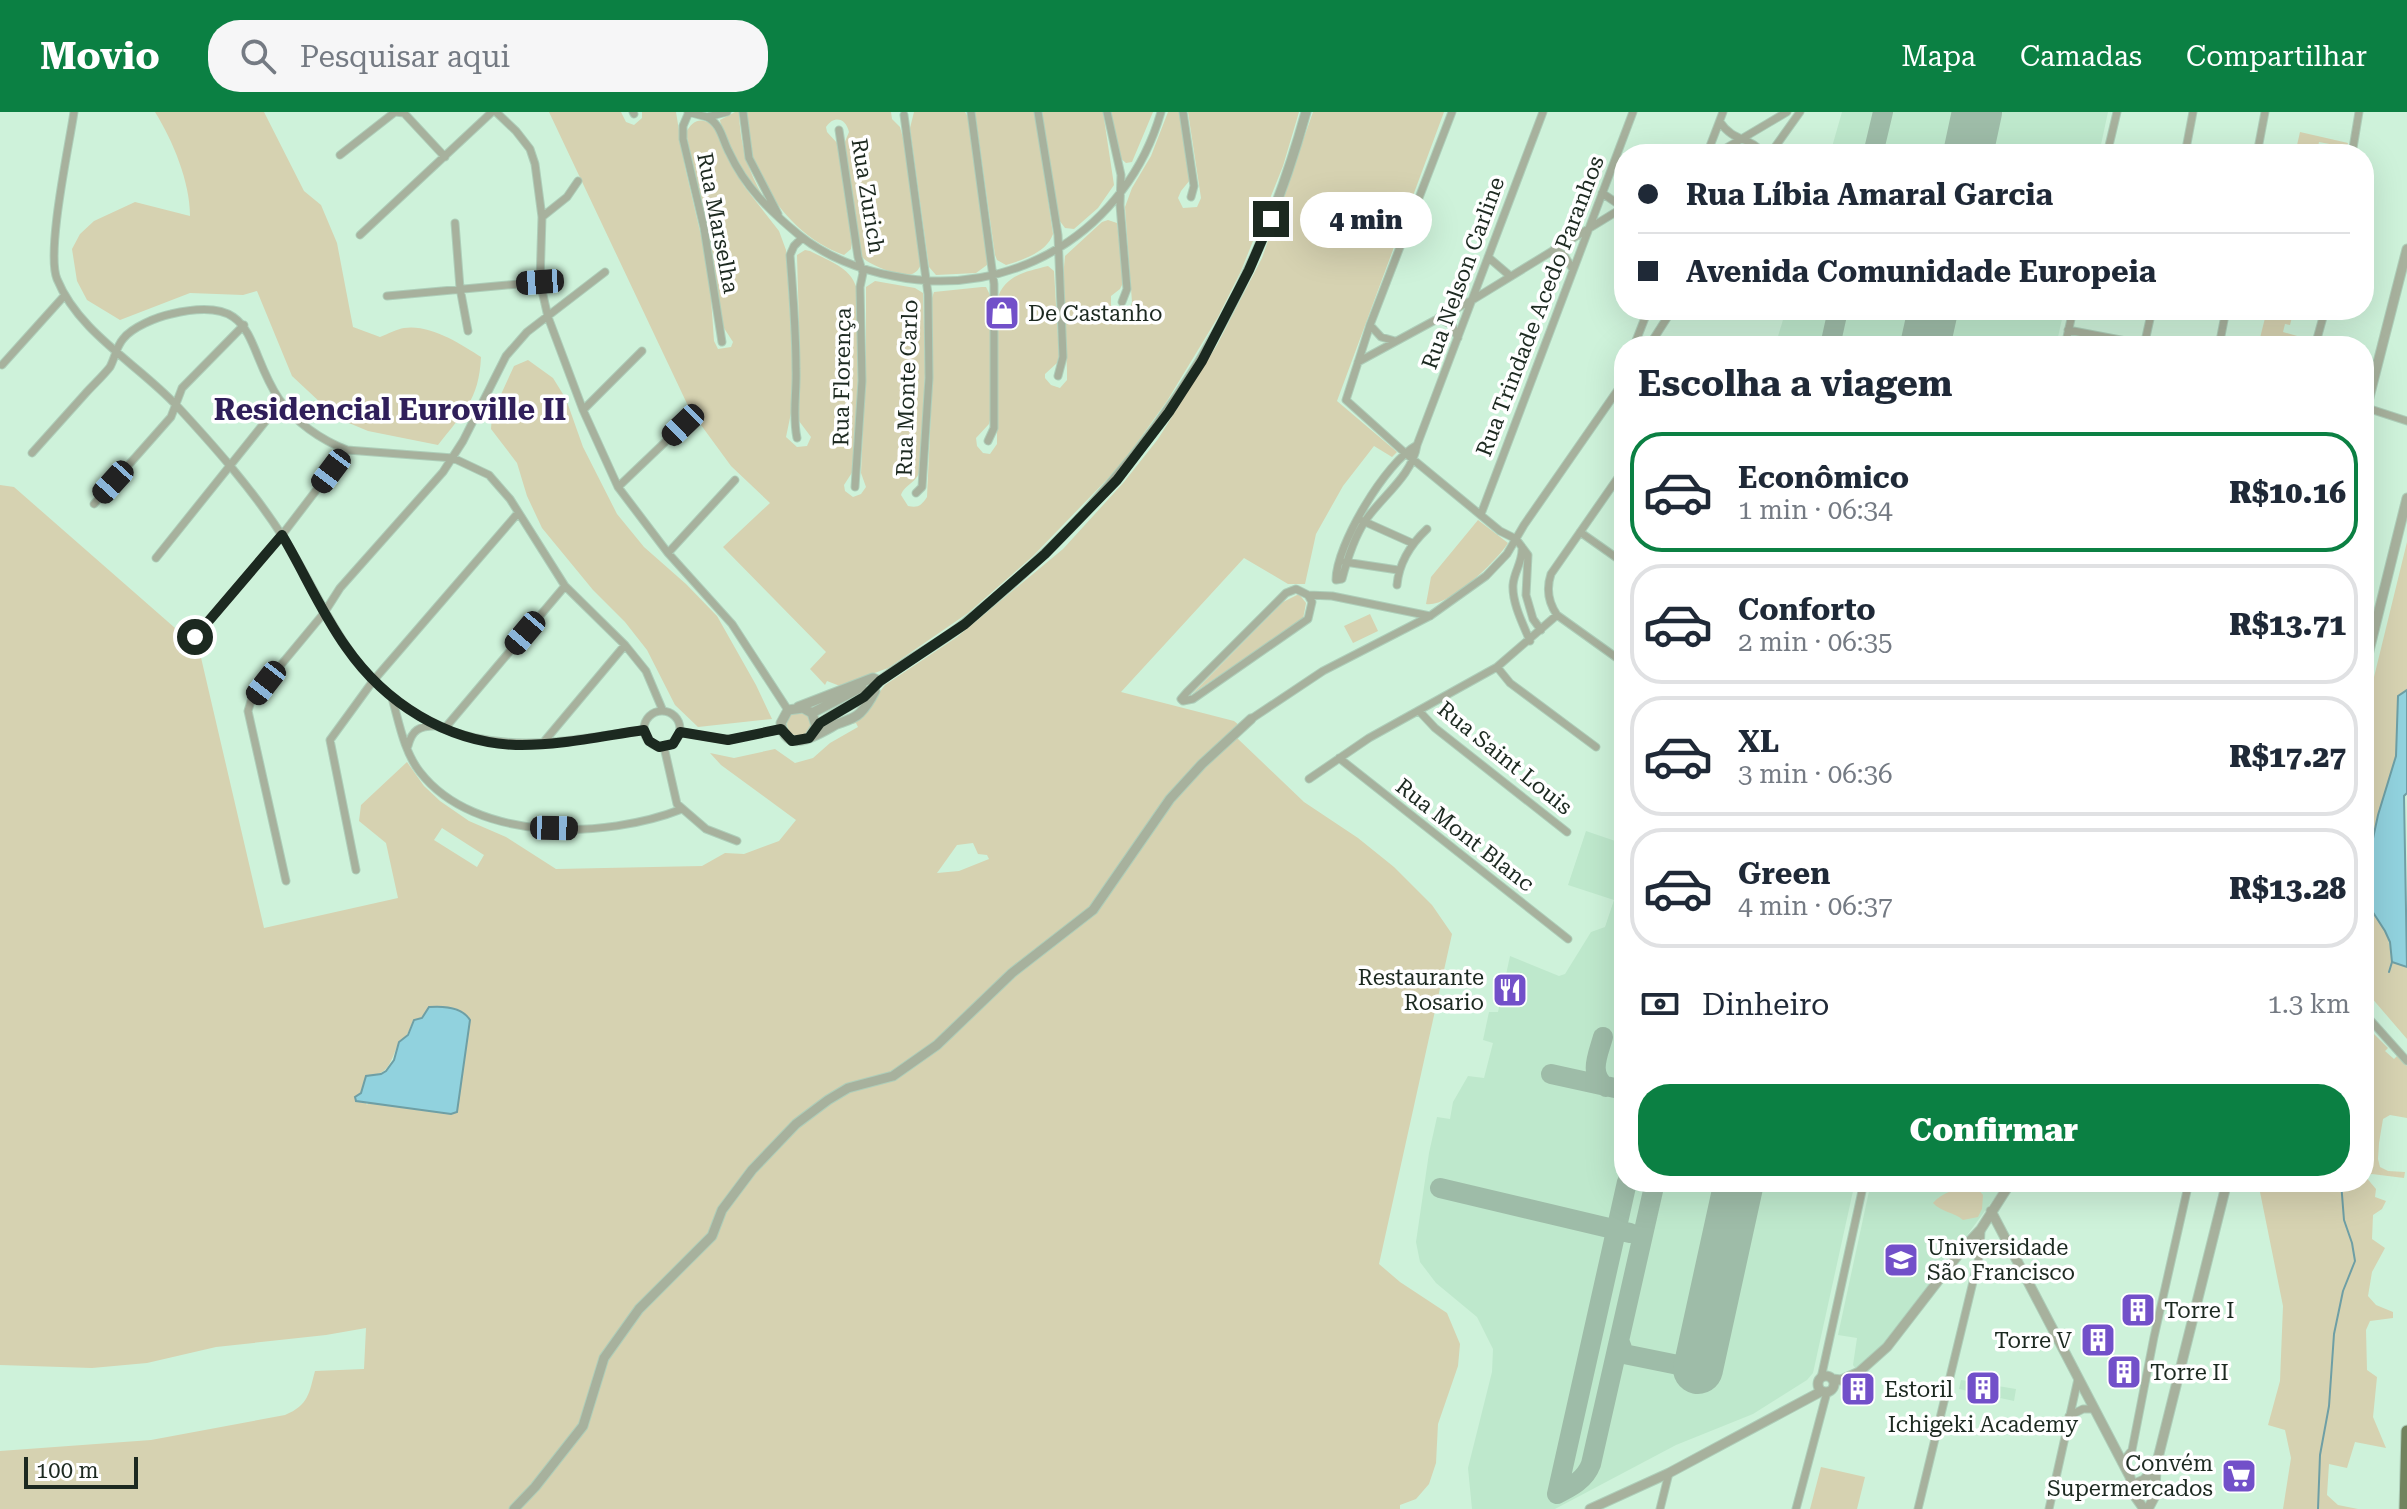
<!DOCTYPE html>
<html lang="pt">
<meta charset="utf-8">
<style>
:root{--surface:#fff;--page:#f6f6f7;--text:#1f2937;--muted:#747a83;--line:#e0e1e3;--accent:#0b8043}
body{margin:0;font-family:"Roboto Serif",serif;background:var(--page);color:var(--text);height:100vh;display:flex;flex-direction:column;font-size:30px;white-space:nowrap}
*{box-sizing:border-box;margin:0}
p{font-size:26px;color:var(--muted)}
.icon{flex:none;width:44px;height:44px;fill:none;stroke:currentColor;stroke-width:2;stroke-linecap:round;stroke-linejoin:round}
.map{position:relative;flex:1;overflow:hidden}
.sheet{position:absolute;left:1614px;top:224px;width:760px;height:856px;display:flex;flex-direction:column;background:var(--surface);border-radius:32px;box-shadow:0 8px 32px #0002}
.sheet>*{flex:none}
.top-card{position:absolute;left:1614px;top:32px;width:760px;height:176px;border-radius:32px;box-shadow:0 8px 32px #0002;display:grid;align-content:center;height:176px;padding:0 24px;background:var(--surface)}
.scale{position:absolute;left:24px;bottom:20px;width:114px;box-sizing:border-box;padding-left:8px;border:4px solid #1c2920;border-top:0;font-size:22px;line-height:28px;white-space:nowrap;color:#1c2920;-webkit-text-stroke:6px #fff;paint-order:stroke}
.end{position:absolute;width:36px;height:36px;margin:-18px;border:10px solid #1c2920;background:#fff;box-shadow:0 0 0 4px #fff}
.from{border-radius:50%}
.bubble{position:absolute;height:56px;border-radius:28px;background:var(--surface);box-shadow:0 8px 32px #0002;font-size:26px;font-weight:800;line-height:56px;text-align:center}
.car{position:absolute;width:24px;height:48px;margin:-24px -12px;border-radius:10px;box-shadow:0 0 6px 2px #0007;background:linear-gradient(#222 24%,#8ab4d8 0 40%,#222 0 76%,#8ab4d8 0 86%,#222 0)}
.top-card b{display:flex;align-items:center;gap:28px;height:76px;font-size:30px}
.top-card b+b{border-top:2px solid var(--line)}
.top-card i{width:20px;height:20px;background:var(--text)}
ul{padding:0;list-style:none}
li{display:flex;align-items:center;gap:24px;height:120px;margin:0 16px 12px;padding:0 8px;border:4px solid var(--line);border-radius:32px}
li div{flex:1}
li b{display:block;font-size:30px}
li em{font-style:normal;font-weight:800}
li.current{border-color:var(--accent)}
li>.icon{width:72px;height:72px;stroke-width:1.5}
h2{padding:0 24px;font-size:36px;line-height:96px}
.pay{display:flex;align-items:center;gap:20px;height:88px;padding:0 24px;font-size:30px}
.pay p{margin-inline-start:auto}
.primary-button{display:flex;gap:16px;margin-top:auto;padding:16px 24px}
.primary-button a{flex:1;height:92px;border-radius:32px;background:var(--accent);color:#fff;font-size:32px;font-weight:800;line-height:92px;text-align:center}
header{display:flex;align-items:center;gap:48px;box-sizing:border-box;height:112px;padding:0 40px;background:var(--accent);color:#fff}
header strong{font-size:38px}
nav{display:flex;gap:44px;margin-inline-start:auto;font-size:28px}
.search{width:560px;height:72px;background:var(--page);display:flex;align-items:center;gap:20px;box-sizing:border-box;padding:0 28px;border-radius:32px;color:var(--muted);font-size:30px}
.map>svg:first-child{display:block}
</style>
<header>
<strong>Movio</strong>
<div class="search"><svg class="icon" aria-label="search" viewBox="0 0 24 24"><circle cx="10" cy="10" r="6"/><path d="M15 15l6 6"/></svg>Pesquisar aqui</div>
<nav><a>Mapa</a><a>Camadas</a><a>Compartilhar</a></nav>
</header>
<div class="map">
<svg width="2407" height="1397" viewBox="0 0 2407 1397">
<rect width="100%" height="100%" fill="#cef2da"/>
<path fill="#bee8cc" d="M1842 0H2108L2099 42H1830Z
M1786 198H2064L2056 234H1775Z
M1586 719 1624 732V1070H1855L1813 1261 1807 1268 1753 1302 1676 1333 1555 1397H1472L1468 1356 1492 1260 1493 1237 1477 1205 1436 1171 1420 1150 1416 1130 1429 1041 1437 1005 1450 1007 1453 990 1468 964 1484 966 1493 931 1483 928 1489 900H1498L1510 844 1559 864 1565 862 1591 820 1605 815 1614 788 1568 773Z
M1871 1070H2006L1890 1229 1856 1257 1853 1253 1857 1226 1838 1223Z
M1961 1268 2016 1277 2014 1289 1959 1277Z"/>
<path fill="#d6d2b1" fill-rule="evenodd" d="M155 0H264L304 79 321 93 337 131 353 215 380 225C388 222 397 217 404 216 430 212 461 232 481 245 479 288 463 301 438 333L368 319 337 306 292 264 257 179 243 183 190 181 120 208 87 188 77 169 72 137 80 122 94 109 135 90 190 104C190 70 173 29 155 0Z
M549 0H621L626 10 634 13 642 6V0H676L685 55 709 158 714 229 718 237 731 235 733 230 722 213 712 140 686 21C692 8 703 4 714 15L744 74 779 119 786 138 793 252 791 301 786 325 797 335 807 334 811 325 799 309 797 302 800 248 797 143 805 138 810 139C828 149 852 155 857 178L858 288 853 359 844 373 845 379 853 385 861 382 866 375 861 361 866 249V175L875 169 915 176 923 181 925 261 920 358C917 371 905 372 901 383L908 394C918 396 921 394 927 385L932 278V186L934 180 982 175H986L991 185V304L989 312 976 326 977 334 983 341 990 342 997 332V188C1004 163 1025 160 1048 154L1054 159 1059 244 1057 251 1045 262V266L1051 273 1060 276 1067 268V258L1063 166 1065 144 1102 110 1108 108 1117 111 1124 169 1120 177 1111 184V196L1118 200 1130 197 1132 190 1125 95 1132 76 1151 44 1168 0H1181L1190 68 1181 79 1178 86 1183 96 1197 95 1201 86 1188 0H1299L1283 54 1241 159 1218 205 1167 289 1121 353 1033 444 968 501 888 556 840 574 827 569 825 573 810 557 826 540 723 435 770 391 731 354 690 298Z
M735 0H739C740 33 748 61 766 89 746 73 724 32 720 8Z
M747 0H891L892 7 900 15 908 44 921 152C919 157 917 160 912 162 900 165 868 153 861 144L844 32 849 20C846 6 834 3 826 15L827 20 838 32 852 129 851 137 844 143C789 124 743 59 747 0Z
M914 0H965L968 5 982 90 988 146 987 153 976 161 936 163 929 155 910 16Z
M975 0H1035L1053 122C1047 140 1023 148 1006 153L997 148 995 143Z
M1042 0H1103L1114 73 1098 96 1074 117 1065 116 1059 108Z
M1110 0H1153L1132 50 1126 51 1119 45Z
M1313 0H1444L1337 289 1397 340 1392 345 1374 334 1343 374 1316 422 1305 472H1288L1244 446 1121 580 1234 609 1245 618 1237 626 1304 690 1358 726 1394 755 1432 793 1452 822 1379 1152 1400 1170 1447 1201 1460 1232 1458 1254 1438 1312 1436 1351 1429 1372 1416 1387 1400 1393V1397H0V1339L151 1328 285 1303C309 1293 309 1281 315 1259L364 1257 366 1216 326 1223 216 1235 147 1251 92 1256 0 1253V373L14 375 199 537 264 816 398 786 386 731 359 709 361 693 407 650 424 674 440 689 469 709 506 725 556 757 702 754 725 741 744 742 779 729 796 708 721 653 710 641 734 646 775 637 795 651 813 646 830 631 858 615 856 611 853 612 852 610 865 599 885 573 957 525 1063 437 1124 370 1158 327 1217 233 1262 146ZM442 716 484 743 477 755 434 728ZM973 731 978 742 987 743 989 747 959 759 937 761 957 733ZM422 906 367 993 361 981 363 973 370 963C391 963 391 945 399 931 402 927 406 925 408 921 410 917 411 913 413 909Z
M2300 20 2348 31 2345 42H2339L2340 34 2319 30 2317 39 2327 42H2295Z
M2267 198 2304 200 2302 207 2292 205 2290 213 2285 212 2283 220 2311 228 2309 234H2292L2279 229 2277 234H2258Z
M528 248 553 266 566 287 583 335 617 402 644 435 686 472 717 504 756 573 772 607 698 615 675 593 647 538 625 510 593 478 542 416 527 384 517 351 491 317 492 302 514 254Z
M1478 408 1508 431 1506 434C1493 452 1448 496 1426 492L1431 465Z
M2407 430V578C2393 586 2399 630 2396 647 2388 686 2359 745 2365 784 2366 792 2374 798 2378 805 2386 818 2390 830 2391 845L2407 855V927L2364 877V606Z
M1299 482 1306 491 1303 507 1192 582 1283 490Z
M1370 502 1378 519 1353 531 1344 514Z
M787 612a12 12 0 1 1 24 0a12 12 0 1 1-24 0Z
M2364 919 2373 921 2388 936 2385 939 2394 947 2397 944 2407 954V1006L2390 1003 2383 1007 2379 1031 2378 1047 2380 1055 2388 1059 2405 1060 2404 1066 2372 1062 2365 1064 2376 1077 2375 1085 2386 1089 2382 1097 2373 1103 2372 1127 2385 1136 2372 1160 2368 1184 2376 1193 2393 1200V1206L2370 1209 2366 1218 2367 1258 2377 1265 2373 1305 2386 1336 2355 1330 2347 1356 2329 1352 2327 1383 2338 1393 2358 1397H2283L2291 1346 2285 1318 2268 1313 2280 1269 2283 1194 2258 1070H2364Z
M1968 1070H1972L1983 1083 1982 1097 1978 1105 1963 1108C1954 1100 1941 1100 1933 1091 1943 1079 1957 1079 1968 1070Z
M1821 1355 1865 1365 1857 1397H1810Z"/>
<path fill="#91d2de" stroke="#6e9fa5" stroke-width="2" d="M2407 578V681L2404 684 2407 855 2392 850 2390 830 2385 819 2365 788V764L2378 703 2396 644 2398 584Z
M429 895C442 894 462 895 470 908L457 1000 451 1002 356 989 355 985 361 981 366 964 381 962 386 959 394 948 399 930 408 923 414 908 422 906Z"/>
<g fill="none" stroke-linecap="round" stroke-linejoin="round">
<path stroke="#6e9fa5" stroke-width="2" d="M2389 860 2392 850
M2364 923 2368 915
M2318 1397 2320 1343 2329 1294 2334 1222 2343 1179 2355 1149 2352 1131 2344 1108 2341 1070"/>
<path stroke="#9ebca8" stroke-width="20" d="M1873 42 1883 0
M1830 234 1838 198
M1603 925C1598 943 1588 962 1606 975
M1551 962 1624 978
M1440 1076 1630 1121
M1620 1231 1624 1242 1698 1257
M1557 1382C1571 1375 1585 1368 1591 1352L1655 1070
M1557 1382 1627 1070"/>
<path stroke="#9ebca8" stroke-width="50" d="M1968 42 1977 0
M1925 234 1933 198
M1698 1257 1739 1070"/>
<defs>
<path id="minor" d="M74 0C69 34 46 140 57 167 79 221 138 252 177 294 214 334 253 378 283 425 324 489 343 555 410 598 418 603 427 610 436 614 508 643 570 628 644 618
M496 0 516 19 530 37 535 52 542 105 540 170 548 205 583 298 618 375 668 441 732 512 788 598
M633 0 634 2
M688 0 707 5 727 0
M689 0 683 14V27L704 116 722 230
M743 0 749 46 778 102
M971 0 994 172V316L988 329
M1038 0 1058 123 1063 245 1058 264
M1107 0 1121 63 1120 93 1127 177 1122 190
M1183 0 1194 74 1191 85
M1452 0 1370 213 1346 288 1404 340 1500 419 1516 427
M904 3 928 182 929 266 922 375 916 381
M707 5C721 12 722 27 729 40 745 75 770 99 799 123 825 144 860 158 893 164 1013 189 1127 118 1161 0
M1720 10C1734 31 1750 24 1764 42
M839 18 858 145 863 161 860 175 862 269 855 375
M1707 42 1723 0
M1716 42 1787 0
M1770 42 1800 0
M2107 42 2117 0
M2185 42 2193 0
M2257 42 2265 0
M2352 42 2359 0
M340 43 395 0 404 1 445 45
M1602 81 1624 96
M542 105 567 85 578 69
M455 111 460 176 468 219
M360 123 492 0
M1554 137 1564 143 1572 156
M1488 145 1509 163
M387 184 540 170
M1438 206 1452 213 1458 226
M1370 213 1381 225 1395 229
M2068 218 2152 234
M1634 234 1648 198
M1649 234 1672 198
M2065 234 2073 198
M2144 234 2152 198
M2219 234 2226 198
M2315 234 2325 198
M1358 250 1474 187 1624 95
M2 253 65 183
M2364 295 2407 309
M583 298 642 239
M797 326C792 303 797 280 796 257 796 218 793 181 790 143L794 134 802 126
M1417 333C1386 350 1336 433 1336 468L1342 467C1347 448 1354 426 1365 409 1382 384 1412 364 1417 333L1543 0
M32 341C50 321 67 302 85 282 93 273 103 264 110 255 115 246 116 235 123 227 132 215 157 205 171 202 259 181 244 235 279 287 295 310 321 328 347 338L453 346 489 363 510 387 565 474 625 533 646 559 663 599
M1624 357 1551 462C1546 477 1548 490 1557 503L1624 551
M618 375 683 313
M94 392 171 305 182 276 244 213
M1481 402 1633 0
M1363 409 1412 431
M1580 420 1624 451
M1516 427 1528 443 1526 483 1533 507 1541 518
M1522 435C1523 450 1514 459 1513 473 1512 491 1523 512 1530 529
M668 441 735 368
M156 446 281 290
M1345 450 1398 458
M1397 473C1399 450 1410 433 1427 417
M1296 477 1308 483 1312 490 1308 507 1193 587 1183 589 1181 587 1187 580 1286 481Z
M1308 483 1332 484 1430 504
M195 525 282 423 347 338
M1497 555 1510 571 1596 635
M392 586C399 610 404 640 420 660 475 731 606 727 682 697
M644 617a18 18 0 1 1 36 0a18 18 0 1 1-36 0Z
M1420 600 1435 616 1567 720
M1251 607 1323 559 1430 504 1486 464 1507 442 1524 413 1624 269
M445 616 565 474
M680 620 728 628 781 617
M542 632 625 533
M408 634C412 618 419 614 435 614
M664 635 677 692 706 717 737 729
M1339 646 1568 827
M1309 667 1369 626 1497 555 1557 503
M356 758 330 628 373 569 518 401
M286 769 248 599 251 589 324 501 340 476 443 360 463 329 506 244 527 220 605 160
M2364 901 2407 949
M1821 1266 1864 1070
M2069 1304 2083 1297H2094
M2122 1351 2132 1338 2154 1225 2189 1070
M1660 1397 1669 1361
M1796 1397 1827 1280
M1918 1397 1980 1141 1981 1117
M2049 1397 2078 1267"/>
<path id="tertiary" d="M2364 305 2407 137
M2364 559 2407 386
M798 595 873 566 880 569
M812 601 862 575
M816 614C830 603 847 596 862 586 869 581 874 574 880 569 906 548 938 533 965 511 1136 375 1248 211 1306 0
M809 626 816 614 812 601 803 596 788 598 781 611C785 645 820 621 837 612 845 609 854 607 860 601 866 595 871 587 875 579
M1991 1099 2130 1365 2134 1383 2144 1397
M1818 1272a8 8 0 1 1 16 0a8 8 0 1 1-16 0Z
M1832 1267 1841 1268 1859 1260 1887 1235 1965 1134 1981 1117 2011 1070
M2133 1379 2137 1371 2144 1368 2156 1354
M514 1397 535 1375 583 1314 604 1246 639 1197 712 1124 722 1098 752 1058 796 1012 828 988 848 976 893 964 937 933 1012 861 1093 798 1170 687 1202 652 1251 607
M1590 1397 1669 1361 1822 1279
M2148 1397 2155 1384 2156 1354 2227 1070"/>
<path id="primary" d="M2405 1397 2407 1319"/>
</defs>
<use href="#minor" stroke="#aeceb9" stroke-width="9"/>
<use href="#tertiary" stroke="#aeceb9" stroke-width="11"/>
<use href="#primary" stroke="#aeceb9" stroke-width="13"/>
<use href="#minor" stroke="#a7b19d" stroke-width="7"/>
<use href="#tertiary" stroke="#a7b19d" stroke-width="9"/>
<use href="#primary" stroke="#71835e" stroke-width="11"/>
</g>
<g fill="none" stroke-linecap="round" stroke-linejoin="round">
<path stroke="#1c2920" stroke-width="10" d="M195 525 282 423C304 460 321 500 346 535 385 591 446 630 516 633 558 634 602 624 644 618L649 629 659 635 673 632 680 620 728 628 781 617 792 629 809 626 820 611 864 585 880 569 965 512 1045 442 1117 368 1169 300 1202 249 1249 158 1271 107"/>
</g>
<defs>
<symbol id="shop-square" viewBox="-11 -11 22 22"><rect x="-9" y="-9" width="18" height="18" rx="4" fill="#7250c9" stroke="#fff"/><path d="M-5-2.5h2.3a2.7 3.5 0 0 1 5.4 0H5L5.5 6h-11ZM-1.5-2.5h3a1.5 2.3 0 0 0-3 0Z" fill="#fff"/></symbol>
<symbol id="restaurant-square" viewBox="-11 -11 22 22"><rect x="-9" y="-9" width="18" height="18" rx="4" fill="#7250c9" stroke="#fff"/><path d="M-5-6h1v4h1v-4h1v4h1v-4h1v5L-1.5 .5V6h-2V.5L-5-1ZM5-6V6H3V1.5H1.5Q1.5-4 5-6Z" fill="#fff"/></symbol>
<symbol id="university-square" viewBox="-11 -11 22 22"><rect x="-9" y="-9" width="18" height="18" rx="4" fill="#7250c9" stroke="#fff"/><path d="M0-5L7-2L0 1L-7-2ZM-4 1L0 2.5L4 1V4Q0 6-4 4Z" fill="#fff"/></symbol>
<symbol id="building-square" viewBox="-11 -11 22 22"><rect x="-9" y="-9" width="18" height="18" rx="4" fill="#7250c9" stroke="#fff"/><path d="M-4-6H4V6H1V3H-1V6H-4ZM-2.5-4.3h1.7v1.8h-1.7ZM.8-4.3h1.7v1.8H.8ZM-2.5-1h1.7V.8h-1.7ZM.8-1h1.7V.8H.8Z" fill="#fff"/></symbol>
<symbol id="supermarket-square" viewBox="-11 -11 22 22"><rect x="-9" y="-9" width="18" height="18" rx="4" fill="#7250c9" stroke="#fff"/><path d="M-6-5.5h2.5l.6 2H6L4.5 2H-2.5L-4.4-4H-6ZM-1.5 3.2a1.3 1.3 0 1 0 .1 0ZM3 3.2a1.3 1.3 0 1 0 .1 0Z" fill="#fff"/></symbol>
</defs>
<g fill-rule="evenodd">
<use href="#shop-square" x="982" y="181" width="40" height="40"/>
<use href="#restaurant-square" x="1490" y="858" width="40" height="40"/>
<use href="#university-square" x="1881" y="1128" width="40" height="40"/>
<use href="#building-square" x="2118" y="1178" width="40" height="40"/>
<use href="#building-square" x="2078" y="1208" width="40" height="40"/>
<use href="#building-square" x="2104" y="1240" width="40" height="40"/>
<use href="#building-square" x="1963" y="1256" width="40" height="40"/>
<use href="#building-square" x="1838" y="1257" width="40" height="40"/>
<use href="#supermarket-square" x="2219" y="1344" width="40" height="40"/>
</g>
<g text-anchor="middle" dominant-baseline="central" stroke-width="7" stroke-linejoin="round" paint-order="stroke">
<g font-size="22" fill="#1c2920" stroke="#fff">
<text transform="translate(868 84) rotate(81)">Rua Zurich</text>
<text transform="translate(718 111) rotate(79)">Rua Marselha</text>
<text transform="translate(1463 161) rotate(-70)">Rua Nelson Carline</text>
<text transform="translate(1540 194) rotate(-69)">Rua Trindade Acedo Paranhos</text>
<text transform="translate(842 265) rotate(-89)">Rua Florença</text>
<text transform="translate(907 276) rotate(-88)">Rua Monte Carlo</text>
<text transform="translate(1505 646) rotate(39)">Rua Saint Louis</text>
<text transform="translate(1465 723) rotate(38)">Rua Mont Blanc</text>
</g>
<g font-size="22" fill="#1c2920" stroke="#fff" text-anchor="start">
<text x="1028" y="201">De Castanho</text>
<text x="1484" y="865" text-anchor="end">Restaurante<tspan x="1484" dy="25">Rosario</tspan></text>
<text x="1927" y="1135">Universidade<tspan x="1927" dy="25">São Francisco</tspan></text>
<text x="2164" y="1198">Torre I</text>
<text x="2072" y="1228" text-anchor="end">Torre V</text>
<text x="2150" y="1260">Torre II</text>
<text x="1884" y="1277">Estoril</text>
<text x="1983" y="1312" text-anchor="middle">Ichigeki Academy</text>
<text x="2213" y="1351" text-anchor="end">Convém<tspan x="2213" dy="25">Supermercados</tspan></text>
</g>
<g font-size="30" font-weight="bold" fill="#301f5a" stroke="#fff">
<text x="390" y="297">Residencial Euroville II</text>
</g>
</g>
</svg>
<div class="scale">100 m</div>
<i class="end from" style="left:195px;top:525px"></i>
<i class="end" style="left:1271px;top:107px"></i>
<div class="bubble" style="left:1300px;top:80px;width:132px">4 min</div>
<i class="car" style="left:540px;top:170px;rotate:266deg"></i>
<i class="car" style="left:683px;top:313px;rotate:226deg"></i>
<i class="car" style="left:331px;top:359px;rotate:217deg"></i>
<i class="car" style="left:113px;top:370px;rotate:222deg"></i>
<i class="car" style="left:525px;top:521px;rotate:220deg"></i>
<i class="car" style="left:266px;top:571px;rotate:218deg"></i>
<i class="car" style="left:554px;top:716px;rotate:91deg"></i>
<div class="top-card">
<b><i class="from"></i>Rua Líbia Amaral Garcia</b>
<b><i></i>Avenida Comunidade Europeia</b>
</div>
<section class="sheet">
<h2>Escolha a viagem</h2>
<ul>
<li class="current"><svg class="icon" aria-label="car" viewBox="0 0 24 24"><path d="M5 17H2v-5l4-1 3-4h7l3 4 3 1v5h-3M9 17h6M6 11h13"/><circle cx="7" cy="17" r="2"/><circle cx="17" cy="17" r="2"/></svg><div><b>Econômico</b><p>1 min · 06:34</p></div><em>R$10.16</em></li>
<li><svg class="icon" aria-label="car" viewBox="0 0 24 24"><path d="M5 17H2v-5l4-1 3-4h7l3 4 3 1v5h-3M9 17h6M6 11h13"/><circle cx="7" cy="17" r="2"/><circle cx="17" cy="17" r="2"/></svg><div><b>Conforto</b><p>2 min · 06:35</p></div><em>R$13.71</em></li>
<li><svg class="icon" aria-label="car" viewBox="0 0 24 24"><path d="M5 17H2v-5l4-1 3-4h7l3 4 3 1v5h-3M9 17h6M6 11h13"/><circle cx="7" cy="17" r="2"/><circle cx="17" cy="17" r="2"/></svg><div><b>XL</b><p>3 min · 06:36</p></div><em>R$17.27</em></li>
<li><svg class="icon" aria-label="car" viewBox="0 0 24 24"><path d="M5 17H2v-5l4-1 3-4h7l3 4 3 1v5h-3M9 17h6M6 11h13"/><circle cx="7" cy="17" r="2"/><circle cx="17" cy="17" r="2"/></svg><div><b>Green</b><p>4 min · 06:37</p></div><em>R$13.28</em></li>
</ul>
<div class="pay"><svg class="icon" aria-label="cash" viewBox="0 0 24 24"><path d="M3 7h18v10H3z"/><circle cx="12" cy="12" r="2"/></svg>Dinheiro<p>1.3 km</p></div>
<div class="primary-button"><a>Confirmar</a></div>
</section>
</div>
